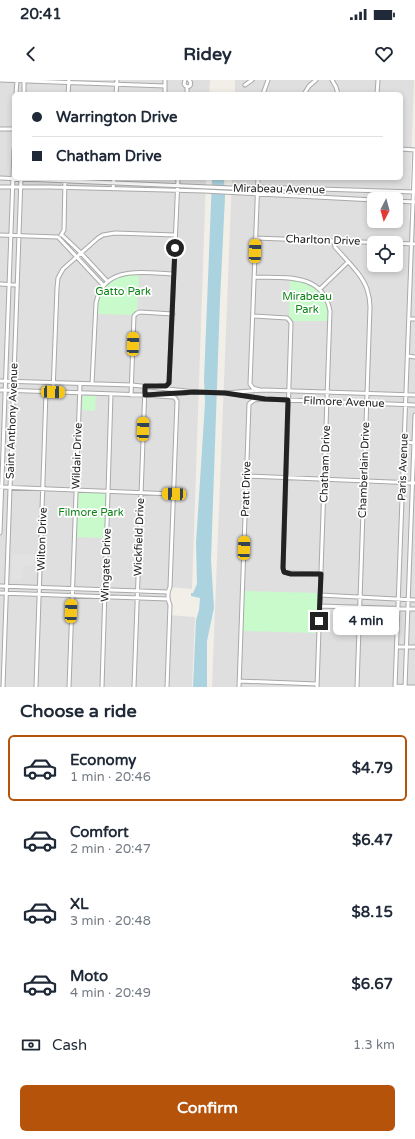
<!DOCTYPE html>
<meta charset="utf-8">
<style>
:root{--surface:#fff;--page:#f6f6f7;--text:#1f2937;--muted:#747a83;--line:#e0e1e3;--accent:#b45309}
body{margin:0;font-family:"Varela Round",sans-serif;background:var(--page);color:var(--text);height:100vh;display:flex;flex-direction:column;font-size:15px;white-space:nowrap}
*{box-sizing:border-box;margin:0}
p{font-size:13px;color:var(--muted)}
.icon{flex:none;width:22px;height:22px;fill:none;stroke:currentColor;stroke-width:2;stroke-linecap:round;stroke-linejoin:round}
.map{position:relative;height:607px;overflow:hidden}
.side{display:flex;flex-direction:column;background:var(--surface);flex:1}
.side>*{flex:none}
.hud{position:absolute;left:12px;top:12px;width:391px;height:88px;border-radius:6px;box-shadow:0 2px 6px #0003;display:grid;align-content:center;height:88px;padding:0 20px;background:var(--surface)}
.needle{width:26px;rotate:186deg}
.tools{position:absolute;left:367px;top:112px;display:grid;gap:8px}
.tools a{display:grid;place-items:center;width:36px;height:36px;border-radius:6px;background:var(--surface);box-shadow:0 2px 6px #0003;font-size:20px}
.end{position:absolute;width:18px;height:18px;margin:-9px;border:5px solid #222;background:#fff;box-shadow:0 0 0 2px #fff}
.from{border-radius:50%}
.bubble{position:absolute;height:28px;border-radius:6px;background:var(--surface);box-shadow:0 2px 6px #0003;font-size:13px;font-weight:700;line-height:28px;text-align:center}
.car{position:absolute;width:12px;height:24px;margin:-12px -6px;border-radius:5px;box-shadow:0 0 3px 1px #0007;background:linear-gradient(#f5c518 24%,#345 0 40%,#f5c518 0 76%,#345 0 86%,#f5c518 0)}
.hud b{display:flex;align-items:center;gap:14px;height:38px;font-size:15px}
.hud b+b{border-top:1px solid var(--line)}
.hud i{width:10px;height:10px;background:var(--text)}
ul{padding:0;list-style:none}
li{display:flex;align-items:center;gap:12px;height:66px;margin:0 8px 6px;padding:0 12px;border:2px solid transparent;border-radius:6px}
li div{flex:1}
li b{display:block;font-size:15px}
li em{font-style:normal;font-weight:700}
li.selected{border-color:var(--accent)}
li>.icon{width:36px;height:36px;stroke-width:1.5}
h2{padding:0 20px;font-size:18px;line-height:48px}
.pay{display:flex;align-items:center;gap:10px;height:44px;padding:0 20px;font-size:15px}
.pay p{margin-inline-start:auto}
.primary-button{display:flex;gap:8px;margin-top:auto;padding:8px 20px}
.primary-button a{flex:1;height:46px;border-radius:6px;background:var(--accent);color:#fff;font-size:16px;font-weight:700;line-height:46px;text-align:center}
.status{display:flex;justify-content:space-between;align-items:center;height:28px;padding:0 20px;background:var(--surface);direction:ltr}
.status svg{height:11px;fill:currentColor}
header{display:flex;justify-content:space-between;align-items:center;height:52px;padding:0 20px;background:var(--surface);font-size:18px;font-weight:700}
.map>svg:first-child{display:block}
</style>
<div class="status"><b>20:41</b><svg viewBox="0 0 49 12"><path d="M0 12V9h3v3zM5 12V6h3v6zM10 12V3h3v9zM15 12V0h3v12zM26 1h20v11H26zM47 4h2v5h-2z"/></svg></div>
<header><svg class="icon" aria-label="back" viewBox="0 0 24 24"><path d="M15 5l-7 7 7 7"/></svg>Ridey<svg class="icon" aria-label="heart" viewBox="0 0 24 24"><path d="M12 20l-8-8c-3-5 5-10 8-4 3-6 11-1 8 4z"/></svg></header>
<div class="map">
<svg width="415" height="607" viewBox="0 0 415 607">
<rect width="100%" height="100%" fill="#f2efe9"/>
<path fill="#e0dfdf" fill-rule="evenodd" d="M0 0H210L209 14H14V98H206L192 509 169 507 168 535 195 537 192 607H0Z
M235 0H414L409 140 415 141V607H212L232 98H401V14H235ZM374 119H396V141H374ZM374 163H396V185H374Z"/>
<path fill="#c8facc" d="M139 194 137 231 132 235 97 234C98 217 103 203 120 196 126 194 133 194 139 194Z
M290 200C316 200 329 216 328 241H292L289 237Z
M83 316H96L95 331 82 330Z
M78 412 107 413 105 458 76 457Z
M244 511 318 513 316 553 243 551Z"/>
<path fill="#e2e2e2" d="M12 474 34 475V486L23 485 22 499H12Z"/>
<path fill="#aad3df" d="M212 98H224L225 117 220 220 211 480 214 528 207 561V607H193L196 540 199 530 200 518 191 516V513H193L197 504 196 463 205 323 204 300Z"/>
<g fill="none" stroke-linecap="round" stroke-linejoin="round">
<defs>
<path id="minor" d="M0 0 165 6
M185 0 184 4C187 10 194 5 189 0
M332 0 336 7 338 14
M245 5 252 0
M16 14 17 0
M24 14V0
M68 14 69 0
M116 14 117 0
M165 14V0
M187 14V7
M263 14 268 0
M304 14 309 6 316 0
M377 14 378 0
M0 49H14
M401 69 415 70
M0 98 232 108 257 107 414 112
M258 98 250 304 253 308 260 310
M0 107H50L204 111 374 120
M113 109 114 98
M384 119V111
M396 121 414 122
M0 155 58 157 103 205
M61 155 64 150 65 98
M62 155 81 173 107 201
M255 158 415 164
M334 161 335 167C345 179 362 194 367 209 369 215 370 221 370 227L357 607
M254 197C284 198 323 192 330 231L317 607
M0 204 16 205
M320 209 348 182
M253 236 287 238 289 240 291 243 283 489 284 492 287 493 321 494
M409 239H415
M408 276 415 277
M0 301 132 305 195 312 225 313 264 310 415 315
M92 304 96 223C104 184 144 193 174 194
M159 306H166L169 303 178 98
M0 310 145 315
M53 312 57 208 58 198 63 189 98 158 103 155 115 153 175 155
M157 314 187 313
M235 314 265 319 415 325
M131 315 134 236 137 233 140 232 173 234
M145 315 173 317 175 318 177 321 170 507C167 513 167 518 170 525L167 607
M404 362 415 363
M247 396 415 403
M0 407 174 414
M0 453 14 69
M0 506 168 512
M0 513 168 519
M320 515 415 520
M320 526 415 529
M397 567H415
M239 601 317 604
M395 606 415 607
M3 607 21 98
M36 607 46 312
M69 607 80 304
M102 607 111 314
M134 607 145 306
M239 607 249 324 254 320 265 319
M395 607 415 70
M405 607 415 335"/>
</defs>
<use href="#minor" stroke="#a9a9a9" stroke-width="5"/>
<use href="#minor" stroke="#fff" stroke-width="3"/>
</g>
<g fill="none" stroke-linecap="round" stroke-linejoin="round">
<path stroke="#222" stroke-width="5" d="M175 168 169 303 166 306H145V315L195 312 225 313 265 319 288 320 283 488 284 492 291 494H321L319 541"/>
</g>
<g text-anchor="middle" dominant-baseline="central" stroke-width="3.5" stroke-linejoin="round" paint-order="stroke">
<g font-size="11" fill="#222" stroke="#fff">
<text transform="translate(279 109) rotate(1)">Mirabeau Avenue</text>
<text transform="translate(323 160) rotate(2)">Charlton Drive</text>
<text transform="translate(344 322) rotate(2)">Filmore Avenue</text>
<text transform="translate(12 341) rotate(-88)">Saint Anthony Avenue</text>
<text transform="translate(77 376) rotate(-88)">Wildair Drive</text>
<text transform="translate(325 384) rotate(-88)">Chatham Drive</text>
<text transform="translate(403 387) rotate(-88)">Paris Avenue</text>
<text transform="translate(364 390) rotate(-88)">Chamberlain Drive</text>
<text transform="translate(246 409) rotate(-88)">Pratt Drive</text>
<text transform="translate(139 457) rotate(-88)">Wickfield Drive</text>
<text transform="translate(42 459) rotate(-88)">Wilton Drive</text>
<text transform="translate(106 485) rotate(-88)">Wingate Drive</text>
</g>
<g font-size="11" fill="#0c8416" stroke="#fff">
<text x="123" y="211">Gatto Park</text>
<text x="307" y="216">Mirabeau<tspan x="307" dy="13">Park</tspan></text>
<text x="91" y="432">Filmore Park</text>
</g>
</g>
</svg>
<div class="tools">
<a><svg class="needle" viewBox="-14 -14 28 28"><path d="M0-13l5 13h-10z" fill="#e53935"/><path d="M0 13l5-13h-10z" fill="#747a83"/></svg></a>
<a><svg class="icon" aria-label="locate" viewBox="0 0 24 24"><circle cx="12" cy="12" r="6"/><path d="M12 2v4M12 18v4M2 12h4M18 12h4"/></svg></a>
</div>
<i class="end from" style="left:175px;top:168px"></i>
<i class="end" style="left:319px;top:541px"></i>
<div class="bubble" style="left:333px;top:527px;width:66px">4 min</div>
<i class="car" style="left:255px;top:171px;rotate:2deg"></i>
<i class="car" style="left:133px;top:264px;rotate:2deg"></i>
<i class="car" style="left:53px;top:312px;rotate:92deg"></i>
<i class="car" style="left:143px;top:349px;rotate:2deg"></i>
<i class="car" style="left:174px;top:414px;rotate:272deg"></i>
<i class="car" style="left:244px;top:468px;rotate:2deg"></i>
<i class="car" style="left:71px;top:531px;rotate:2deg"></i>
<div class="hud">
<b><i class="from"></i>Warrington Drive</b>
<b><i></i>Chatham Drive</b>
</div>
</div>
<section class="side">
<h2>Choose a ride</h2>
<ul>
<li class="selected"><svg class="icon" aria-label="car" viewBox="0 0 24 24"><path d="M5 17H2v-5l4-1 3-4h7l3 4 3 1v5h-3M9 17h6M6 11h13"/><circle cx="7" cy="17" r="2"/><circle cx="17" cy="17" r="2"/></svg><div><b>Economy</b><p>1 min · 20:46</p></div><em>$4.79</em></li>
<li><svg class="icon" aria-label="car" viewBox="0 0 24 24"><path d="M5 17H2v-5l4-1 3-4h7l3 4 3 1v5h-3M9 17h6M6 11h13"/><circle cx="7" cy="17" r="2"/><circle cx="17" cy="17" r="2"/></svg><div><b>Comfort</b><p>2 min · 20:47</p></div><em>$6.47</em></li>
<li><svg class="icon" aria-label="car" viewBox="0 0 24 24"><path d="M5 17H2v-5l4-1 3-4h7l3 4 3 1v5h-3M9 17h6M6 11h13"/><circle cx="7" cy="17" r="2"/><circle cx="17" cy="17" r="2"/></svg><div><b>XL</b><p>3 min · 20:48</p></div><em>$8.15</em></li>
<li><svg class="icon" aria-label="car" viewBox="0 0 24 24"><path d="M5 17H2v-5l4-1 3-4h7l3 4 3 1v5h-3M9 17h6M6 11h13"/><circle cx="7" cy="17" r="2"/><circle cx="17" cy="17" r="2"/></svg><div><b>Moto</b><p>4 min · 20:49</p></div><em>$6.67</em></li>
</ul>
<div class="pay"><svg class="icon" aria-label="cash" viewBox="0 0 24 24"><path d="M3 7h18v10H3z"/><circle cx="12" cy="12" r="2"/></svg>Cash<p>1.3 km</p></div>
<div class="primary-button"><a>Confirm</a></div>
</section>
